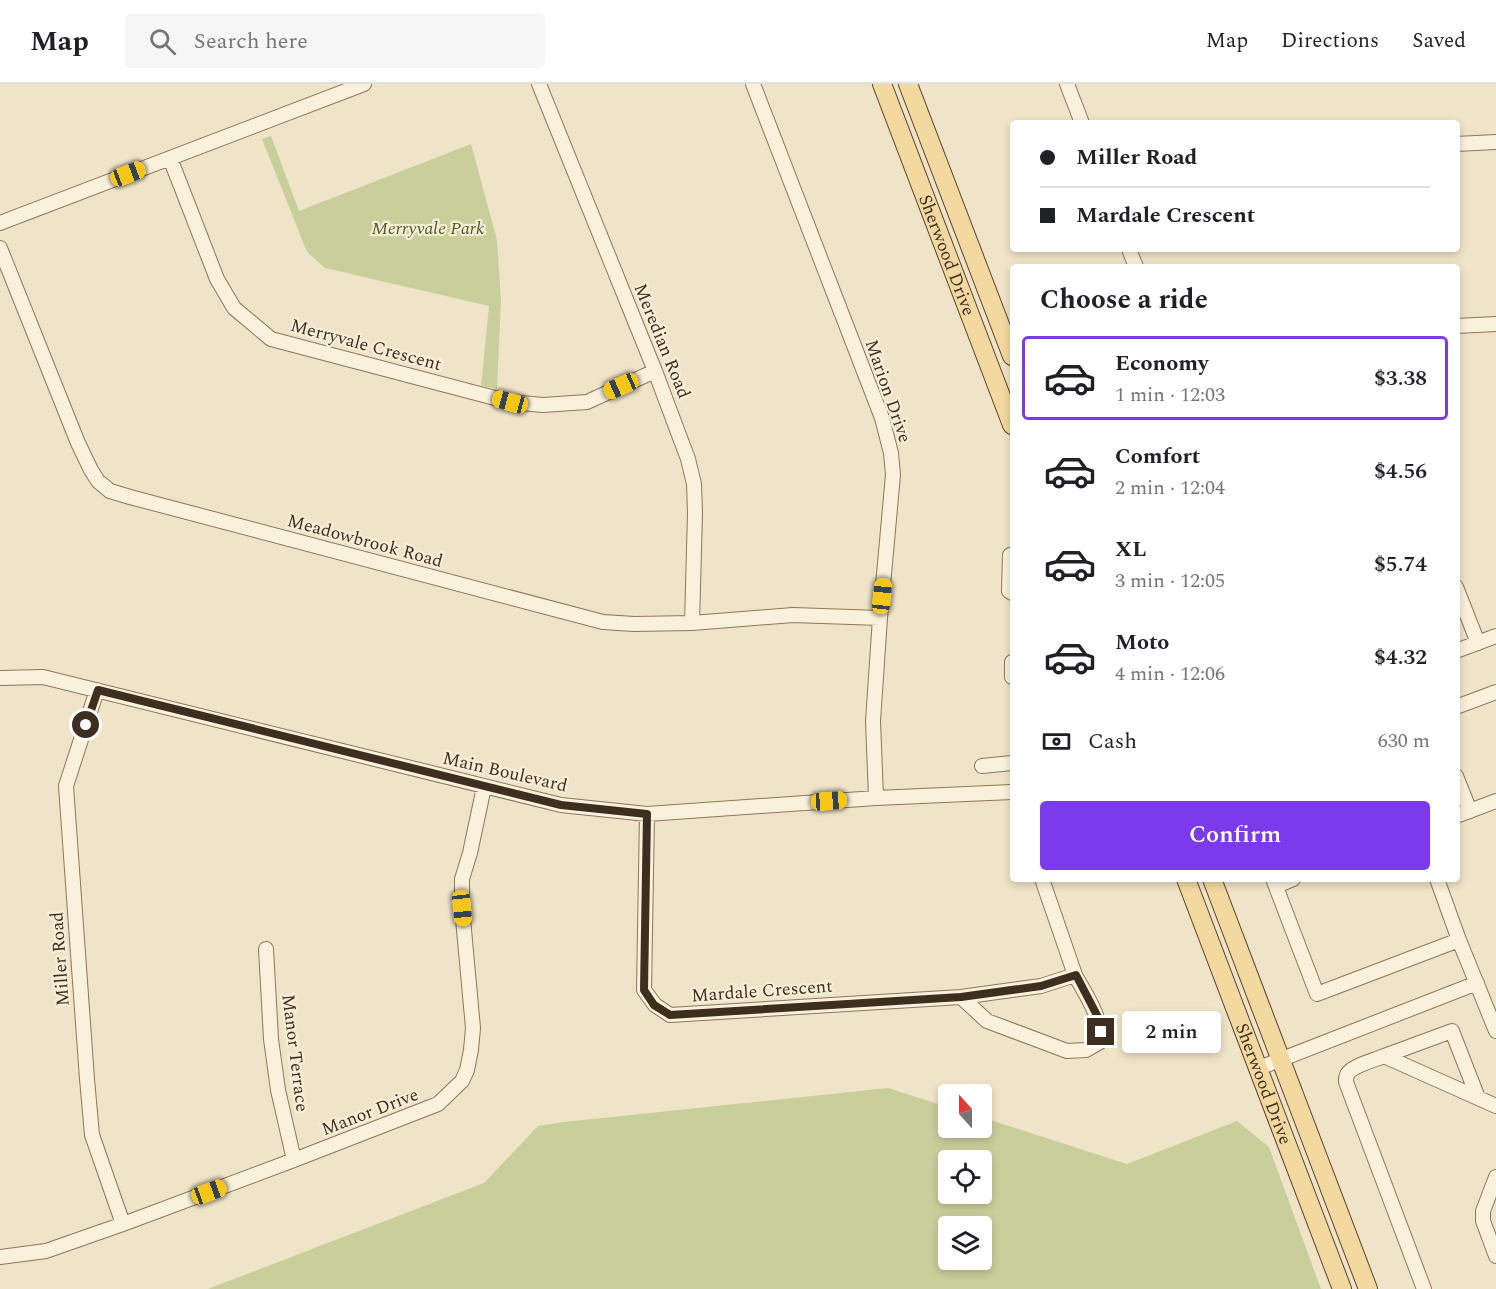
<!DOCTYPE html>
<meta charset="utf-8">
<style>
:root{--surface:#fff;--page:#f6f6f6;--text:#202124;--muted:#757577;--line:#e0e0e0;--accent:#7c3aed}
body{margin:0;font-family:Spectral,serif;background:var(--page);color:var(--text);height:100vh;display:flex;flex-direction:column;font-size:22px;white-space:nowrap}
*{box-sizing:border-box;margin:0}
p{font-size:20px;color:var(--muted)}
.icon{flex:none;width:33px;height:33px;fill:none;stroke:currentColor;stroke-width:2;stroke-linecap:round;stroke-linejoin:round}
.map{position:relative;flex:1;overflow:hidden}
.side{position:absolute;left:1010px;top:180px;width:450px;height:618px;display:flex;flex-direction:column;background:var(--surface);border-radius:6px;box-shadow:0 3px 9px #0003}
.side>*{flex:none}
.banner{position:absolute;left:1010px;top:36px;width:450px;height:132px;border-radius:6px;box-shadow:0 3px 9px #0003;display:grid;align-content:center;height:132px;padding:0 30px;background:var(--surface)}
.needle{width:39px;rotate:339deg}
.tools{position:absolute;left:938px;top:1000px;display:grid;gap:12px}
.tools a{display:grid;place-items:center;width:54px;height:54px;border-radius:6px;background:var(--surface);box-shadow:0 3px 9px #0003;font-size:30px}
.end{position:absolute;width:27px;height:27px;margin:-14px;border:8px solid #3d2e20;background:#fff;box-shadow:0 0 0 3px #fff}
.from{border-radius:50%}
.bubble{position:absolute;height:42px;border-radius:6px;background:var(--surface);box-shadow:0 3px 9px #0003;font-size:20px;font-weight:600;line-height:42px;text-align:center}
.car{position:absolute;width:18px;height:36px;margin:-18px -9px;border-radius:8px;box-shadow:0 0 4px 2px #0007;background:linear-gradient(#f5c518 24%,#345 0 40%,#f5c518 0 76%,#345 0 86%,#f5c518 0)}
.banner b{display:flex;align-items:center;gap:21px;height:57px;font-size:22px}
.banner b+b{border-top:2px solid var(--line)}
.banner i{width:15px;height:15px;background:var(--text)}
ul{padding:0;list-style:none}
li{display:flex;align-items:center;gap:18px;height:84px;margin:0 12px 9px;padding:0 18px;border:3px solid transparent;border-radius:6px}
li div{flex:1}
li b{display:block;font-size:22px}
li em{font-style:normal;font-weight:600}
li.selected{border-color:var(--accent)}
li>.icon{width:54px;height:54px;stroke-width:1.5}
h2{padding:0 30px;font-size:27px;line-height:72px}
.pay{display:flex;align-items:center;gap:15px;height:66px;padding:0 30px;font-size:22px}
.pay p{margin-inline-start:auto}
.cta{display:flex;gap:12px;margin-top:auto;padding:12px 30px}
.cta a{flex:1;height:69px;border-radius:6px;background:var(--accent);color:#fff;font-size:24px;font-weight:600;line-height:69px;text-align:center}
header{display:flex;align-items:center;gap:36px;box-sizing:border-box;height:84px;padding:0 30px;background:var(--surface);border-bottom:2px solid var(--line)}
header strong{font-size:28px}
nav{display:flex;gap:33px;margin-inline-start:auto;font-size:21px}
.search{width:420px;height:54px;background:var(--page);display:flex;align-items:center;gap:15px;box-sizing:border-box;padding:0 21px;border-radius:6px;color:var(--muted);font-size:22px}
.map>svg:first-child{display:block}
</style>
<header>
<strong>Map</strong>
<div class="search"><svg class="icon" aria-label="search" viewBox="0 0 24 24"><circle cx="10" cy="10" r="6"/><path d="M15 15l6 6"/></svg>Search here</div>
<nav><a>Map</a><a>Directions</a><a>Saved</a></nav>
</header>
<div class="map">
<svg width="1496" height="1205" viewBox="0 0 1496 1205">
<rect width="100%" height="100%" fill="#f0e4c8"/>
<path fill="#c9cf9b" fill-rule="evenodd" d="M271 52 299 127 471 60 497 156 501 216 497 305 481 302 489 222 325 184 307 168 262 55Z
M888 1004 948 1023V1044H981V1033L1127 1080 1237 1037 1269 1063 1321 1205H208L484 1099 538 1042 564 1038ZM948 1077H981V1110H948ZM948 1143H981V1176H948Z"/>
<g fill="none" stroke-linecap="round" stroke-linejoin="round">
<defs>
<path id="minor" d="M539 0 655 287 688 375 694 400 695 429 692 539
M753 0 882 334 891 369 893 391 880 534 873 637 876 714
M1067 0 1082 39
M1456 60 1496 58
M170 74 217 195 234 224 271 255 510 318 543 321 587 318 655 287
M0 139 364 0
M0 164 78 359 91 386 98 397 110 407 130 413 603 538 634 540 692 539 793 531 880 534
M1129 165 1136 183
M1456 242 1496 240
M1010 471 1009 507 1012 509
M1456 503 1478 559
M1456 567 1496 552
M1012 578V593
M0 594 43 593 561 721 647 730 876 714 1012 708
M97 606 66 702 87 995 92 1051 123 1140
M1456 623 1496 608
M982 682 1012 679
M1456 692 1470 727
M647 730 644 906 655 921 670 931 961 913 1041 902 1075 891 1042 795
M1456 732 1496 717
M1273 795 1317 910 1459 856
M1437 795 1459 856 1496 947
M1276 802 1293 795
M266 865 271 955 278 1006 294 1076
M961 913 987 937 1067 967 1086 966 1100 958C1102 933 1087 913 1075 891
M1384 972 1452 947 1478 1014
M1259 984 1477 899
M1496 1093 1483 1127V1137L1496 1172
M0 1173 46 1167 123 1140 294 1076 438 1020 462 997 467 986 471 966 473 944 462 824V795L470 769 484 703
M1424 1205 1346 998C1346 994 1346 991 1349 988 1355 981 1375 976 1384 972L1496 1022"/>
<g id="major">
<path id="s1" d="M882 0 1012 341"/>
<path d="M908 0 1012 272"/>
<path id="s2" d="M1186 795 1342 1205"/>
<path d="M1212 795 1368 1205"/>
</g>
</defs>
<use href="#minor" stroke="#8d765c" stroke-width="16"/>
<use href="#major" stroke="#5b4430" stroke-width="20"/>
<use href="#minor" stroke="#faf1dc" stroke-width="14"/>
<use href="#major" stroke="#f3d9a0" stroke-width="18"/>
</g>
<g fill="none" stroke-linecap="round" stroke-linejoin="round">
<path stroke="#3d2e20" stroke-width="8" d="M86 641 98 606 561 721 647 730 644 906 654 921 670 931 961 913 1041 902 1076 891 1099 935 1101 948"/>
</g>
<g text-anchor="middle" dominant-baseline="central" stroke-width="4.5" stroke-linejoin="round" paint-order="stroke">
<g font-size="18" font-style="italic" fill="#4d5a26" stroke="#f7eed8">
<text x="428" y="144">Merryvale Park</text>
</g>
<g font-size="18" fill="#3d2e20" stroke="#f7eed8">
<text stroke="none"><textPath href="#s1" startOffset="183">Sherwood Drive</textPath></text>
<text transform="translate(662 257) rotate(68)">Meredian Road</text>
<text transform="translate(366 261) rotate(15)">Merryvale Crescent</text>
<text transform="translate(888 307) rotate(71)">Marion Drive</text>
<text transform="translate(365 457) rotate(15)">Meadowbrook Road</text>
<text transform="translate(505 688) rotate(13)">Main Boulevard</text>
<text transform="translate(60 875) rotate(-94)">Miller Road</text>
<text transform="translate(762 907) rotate(-4)">Mardale Crescent</text>
<text transform="translate(295 969) rotate(83)">Manor Terrace</text>
<text stroke="none"><textPath href="#s2" startOffset="219">Sherwood Drive</textPath></text>
<text transform="translate(370 1028) rotate(-21)">Manor Drive</text>
</g>
</g>
</svg>
<div class="tools">
<a><svg class="needle" viewBox="-14 -14 28 28"><path d="M0-13l5 13h-10z" fill="#e53935"/><path d="M0 13l5-13h-10z" fill="#757577"/></svg></a>
<a><svg class="icon" aria-label="locate" viewBox="0 0 24 24"><circle cx="12" cy="12" r="6"/><path d="M12 2v4M12 18v4M2 12h4M18 12h4"/></svg></a>
<a><svg class="icon" aria-label="layers" viewBox="0 0 24 24"><path d="M12 4l9 5-9 5-9-5zM3 14l9 5 9-5"/></svg></a>
</div>
<i class="end from" style="left:86px;top:641px"></i>
<i class="end" style="left:1101px;top:948px"></i>
<div class="bubble" style="left:1122px;top:927px;width:99px">2 min</div>
<i class="car" style="left:128px;top:90px;rotate:69deg"></i>
<i class="car" style="left:621px;top:302px;rotate:246deg"></i>
<i class="car" style="left:510px;top:318px;rotate:285deg"></i>
<i class="car" style="left:882px;top:512px;rotate:6deg"></i>
<i class="car" style="left:829px;top:717px;rotate:86deg"></i>
<i class="car" style="left:462px;top:824px;rotate:174deg"></i>
<i class="car" style="left:209px;top:1108px;rotate:70deg"></i>
<div class="banner">
<b><i class="from"></i>Miller Road</b>
<b><i></i>Mardale Crescent</b>
</div>
<section class="side">
<h2>Choose a ride</h2>
<ul>
<li class="selected"><svg class="icon" aria-label="car" viewBox="0 0 24 24"><path d="M5 17H2v-5l4-1 3-4h7l3 4 3 1v5h-3M9 17h6M6 11h13"/><circle cx="7" cy="17" r="2"/><circle cx="17" cy="17" r="2"/></svg><div><b>Economy</b><p>1 min · 12:03</p></div><em>$3.38</em></li>
<li><svg class="icon" aria-label="car" viewBox="0 0 24 24"><path d="M5 17H2v-5l4-1 3-4h7l3 4 3 1v5h-3M9 17h6M6 11h13"/><circle cx="7" cy="17" r="2"/><circle cx="17" cy="17" r="2"/></svg><div><b>Comfort</b><p>2 min · 12:04</p></div><em>$4.56</em></li>
<li><svg class="icon" aria-label="car" viewBox="0 0 24 24"><path d="M5 17H2v-5l4-1 3-4h7l3 4 3 1v5h-3M9 17h6M6 11h13"/><circle cx="7" cy="17" r="2"/><circle cx="17" cy="17" r="2"/></svg><div><b>XL</b><p>3 min · 12:05</p></div><em>$5.74</em></li>
<li><svg class="icon" aria-label="car" viewBox="0 0 24 24"><path d="M5 17H2v-5l4-1 3-4h7l3 4 3 1v5h-3M9 17h6M6 11h13"/><circle cx="7" cy="17" r="2"/><circle cx="17" cy="17" r="2"/></svg><div><b>Moto</b><p>4 min · 12:06</p></div><em>$4.32</em></li>
</ul>
<div class="pay"><svg class="icon" aria-label="cash" viewBox="0 0 24 24"><path d="M3 7h18v10H3z"/><circle cx="12" cy="12" r="2"/></svg>Cash<p>630 m</p></div>
<div class="cta"><a>Confirm</a></div>
</section>
</div>
